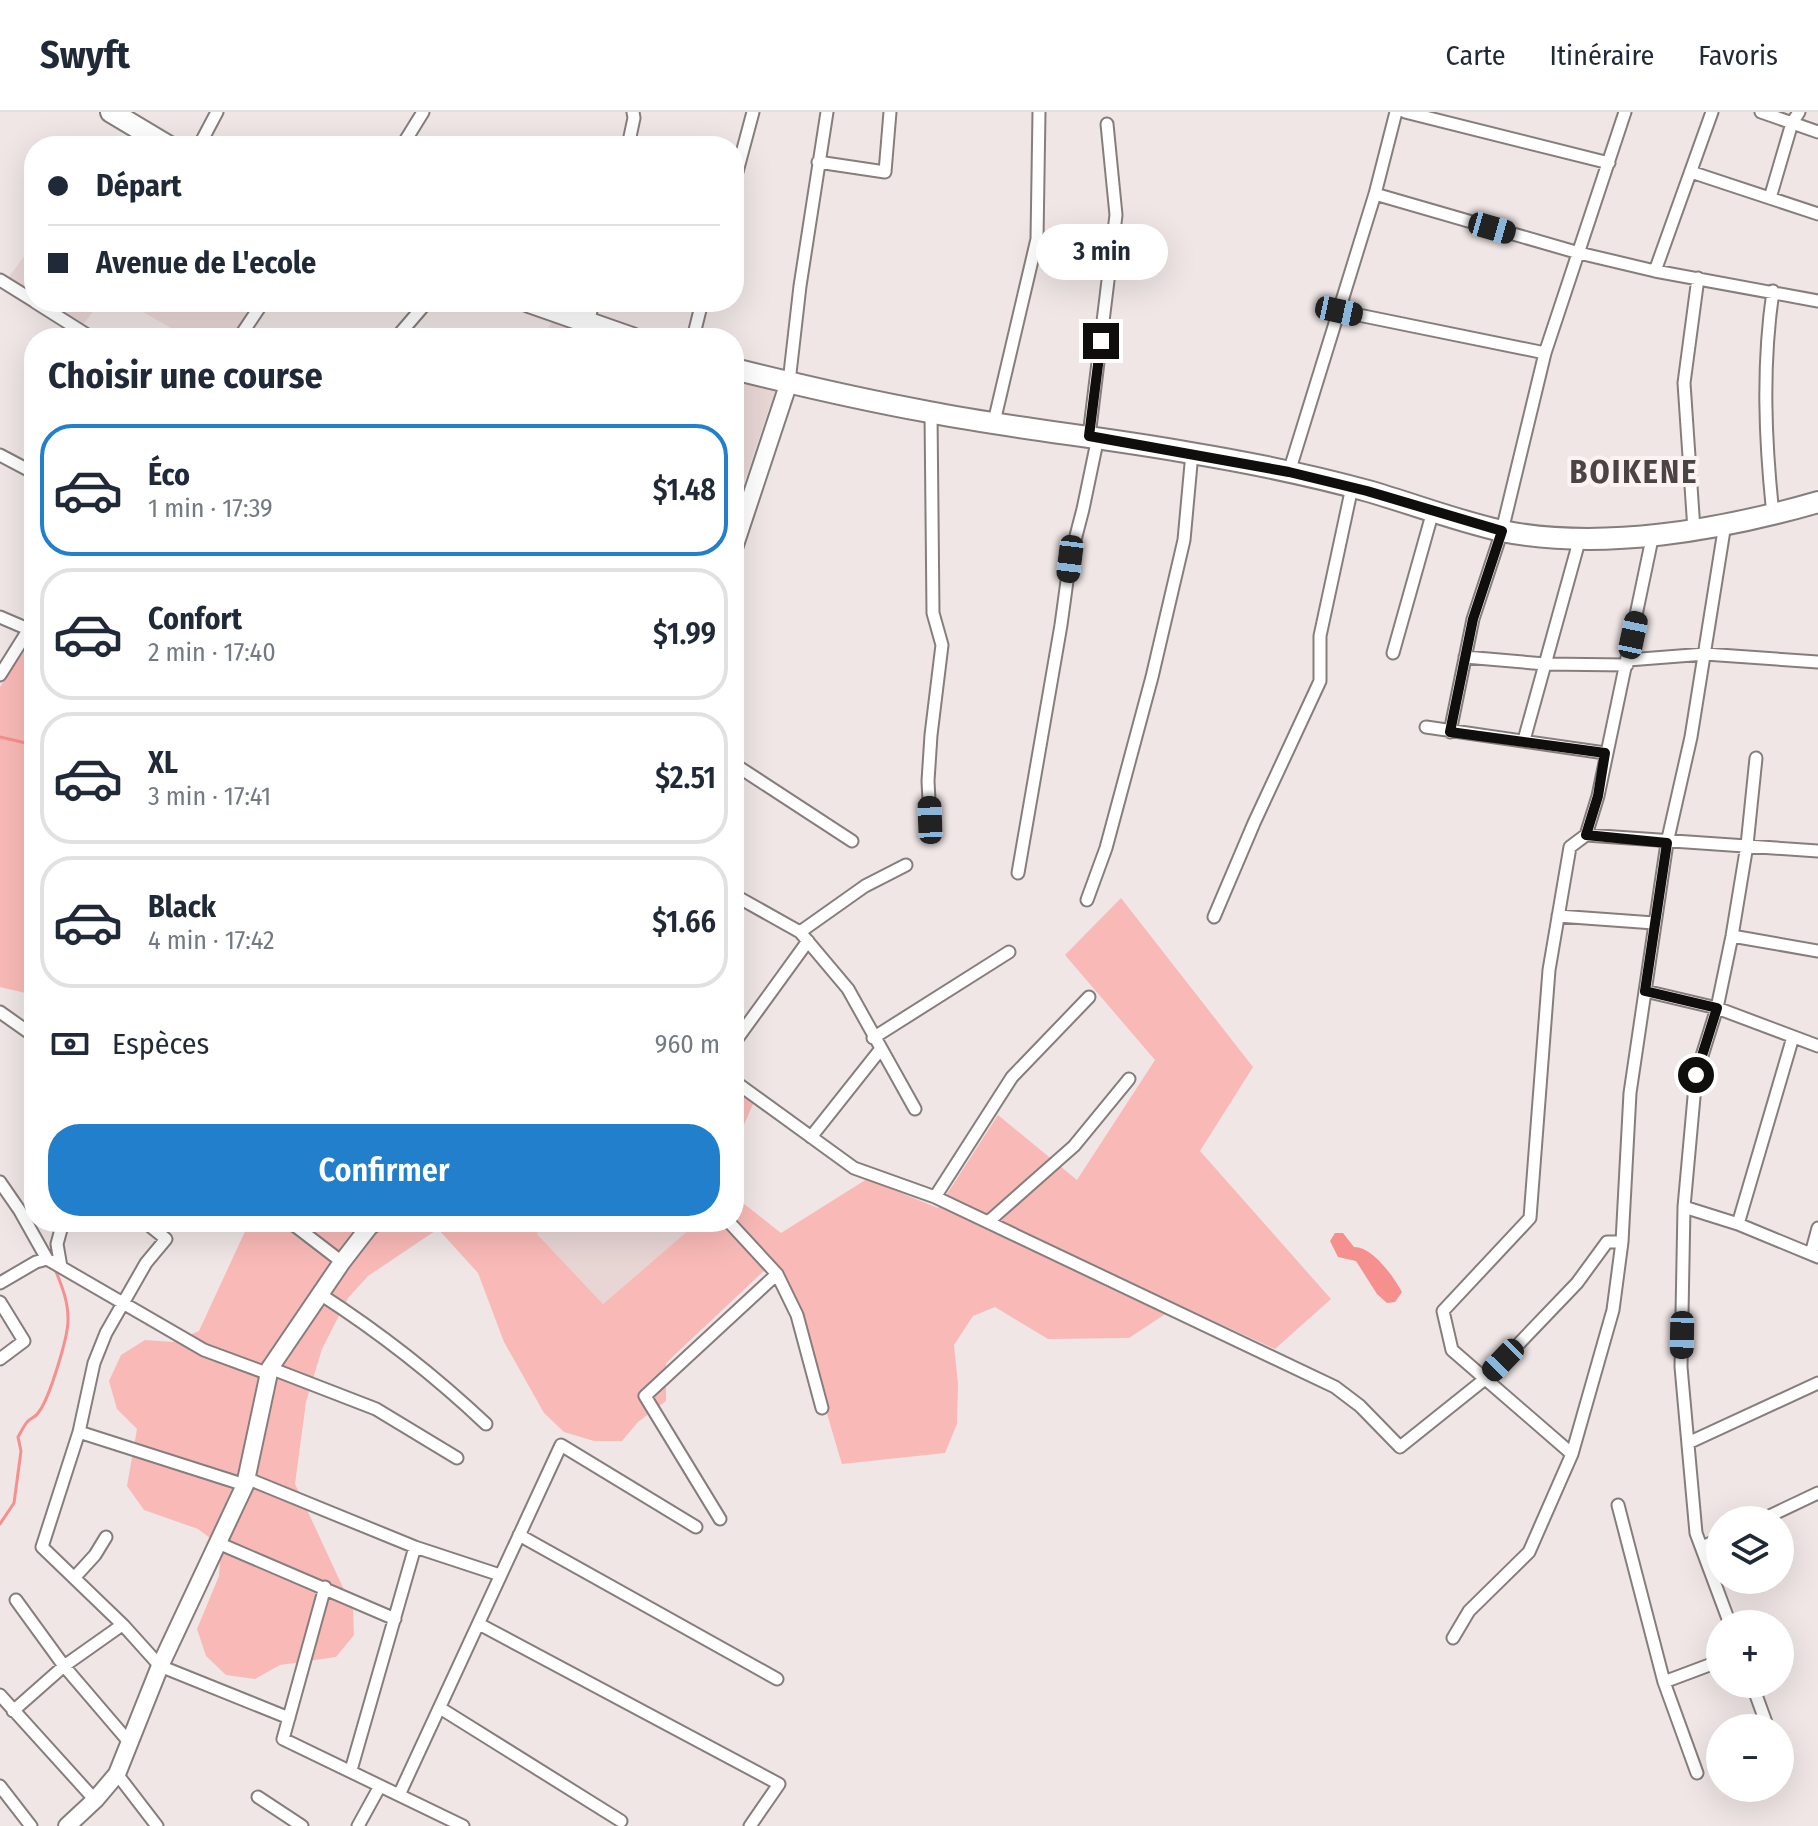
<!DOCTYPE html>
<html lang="fr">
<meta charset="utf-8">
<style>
:root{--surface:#fff;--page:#f6f6f7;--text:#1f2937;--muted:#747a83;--line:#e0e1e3;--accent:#217fcb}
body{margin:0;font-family:"Fira Sans Condensed",sans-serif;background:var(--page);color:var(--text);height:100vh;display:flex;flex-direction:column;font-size:30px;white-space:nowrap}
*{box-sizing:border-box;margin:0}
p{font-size:26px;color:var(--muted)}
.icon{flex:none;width:44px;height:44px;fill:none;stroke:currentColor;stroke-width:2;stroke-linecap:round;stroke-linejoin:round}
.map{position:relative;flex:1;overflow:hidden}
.drawer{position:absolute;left:24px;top:216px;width:720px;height:904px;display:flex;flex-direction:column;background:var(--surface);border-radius:32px;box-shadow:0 8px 32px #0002}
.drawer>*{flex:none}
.banner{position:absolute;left:24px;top:24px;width:720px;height:176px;border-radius:32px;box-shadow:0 8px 32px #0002;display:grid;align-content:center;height:176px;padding:0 24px;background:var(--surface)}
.buttons{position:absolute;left:1706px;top:1394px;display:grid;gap:16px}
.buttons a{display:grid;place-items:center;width:88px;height:88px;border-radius:50%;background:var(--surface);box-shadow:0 8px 32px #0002;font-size:40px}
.end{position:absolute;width:36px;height:36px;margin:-18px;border:10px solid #100d0d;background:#fff;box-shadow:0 0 0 4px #fff}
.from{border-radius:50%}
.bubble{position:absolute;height:56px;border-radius:28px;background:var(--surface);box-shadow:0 8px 32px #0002;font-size:26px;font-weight:600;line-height:56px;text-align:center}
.car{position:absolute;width:24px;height:48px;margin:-24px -12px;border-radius:10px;box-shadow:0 0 6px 2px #0007;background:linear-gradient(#222 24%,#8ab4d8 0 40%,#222 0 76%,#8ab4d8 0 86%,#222 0)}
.banner b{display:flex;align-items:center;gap:28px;height:76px;font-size:30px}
.banner b+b{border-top:2px solid var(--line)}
.banner i{width:20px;height:20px;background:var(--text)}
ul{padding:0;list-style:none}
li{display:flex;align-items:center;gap:24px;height:132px;margin:0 16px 12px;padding:0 8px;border:4px solid var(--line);border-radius:32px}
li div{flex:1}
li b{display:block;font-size:30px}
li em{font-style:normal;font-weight:600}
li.active{border-color:var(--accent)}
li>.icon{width:72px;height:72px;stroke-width:1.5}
h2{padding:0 24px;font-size:36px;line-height:96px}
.pay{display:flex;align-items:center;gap:20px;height:88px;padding:0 24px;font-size:30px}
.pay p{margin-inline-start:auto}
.button{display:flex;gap:16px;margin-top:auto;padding:16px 24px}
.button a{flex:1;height:92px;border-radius:32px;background:var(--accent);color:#fff;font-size:32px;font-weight:600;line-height:92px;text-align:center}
header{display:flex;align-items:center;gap:48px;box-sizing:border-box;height:112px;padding:0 40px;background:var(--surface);border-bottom:2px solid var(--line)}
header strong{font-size:38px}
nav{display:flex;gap:44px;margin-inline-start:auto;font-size:28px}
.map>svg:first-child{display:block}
</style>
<header>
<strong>Swyft</strong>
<nav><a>Carte</a><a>Itinéraire</a><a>Favoris</a></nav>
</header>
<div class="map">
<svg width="1818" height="1714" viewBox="0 0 1818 1714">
<rect width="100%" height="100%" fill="#efe6e5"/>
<path fill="#e8d6d5" d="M34 131V183L8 166Z
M45 190H100L82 214Z
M126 190H256L230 226H188Z
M553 208 609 226H542Z
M734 266 775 279 734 400Z
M542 1110H698L603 1192 537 1122Z"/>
<path fill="#f9bab7" d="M26 530 34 536V883L0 875V575Z
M1121 786 1253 955 1200 1039 1331 1187 1275 1237 1179 1193 1129 1226 1048 1227 995 1195 973 1204 954 1233 958 1272 957 1312 945 1341 842 1352C822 1287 805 1213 767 1156L666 1251V1289L638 1310 622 1329H594L564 1320 544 1301 504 1230 478 1161 438 1117 368 1164 348 1186 322 1237 306 1290 295 1372 353 1497 354 1523 336 1545 280 1553 255 1567 226 1563 206 1544 197 1517 219 1464 221 1434 198 1417 144 1398 127 1374 137 1317 117 1297 109 1269 121 1243 145 1228 173 1230 199 1219 248 1113 254 1110H542L537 1122 603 1192 698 1110H734V1084L781 1121 867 1067 938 1096 998 1003 1077 1068 1155 948 1065 843Z
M734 978 753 992 734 1036Z"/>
<path fill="#f5908f" d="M1335 1121H1343L1354 1135C1373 1135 1393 1164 1402 1180L1395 1190 1387 1191 1377 1182 1356 1149 1338 1145 1330 1129Z"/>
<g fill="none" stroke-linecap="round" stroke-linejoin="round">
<path stroke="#f5908f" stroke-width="3" d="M0 625 30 632 32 635 28 647 34 654
M54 1142 51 1134 57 1110
M0 1412 14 1391 21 1339 18 1325C21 1320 24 1313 28 1309 31 1306 36 1305 38 1301 49 1288 69 1223 68 1206 68 1188 61 1172 55 1157"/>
<defs>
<path id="street" d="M1405 0 1609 51
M1761 0 1818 20
M199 34 217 0
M402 34 423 0
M628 34 634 6 633 0
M818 50 885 60 890 0
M1691 60 1818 102
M734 71 753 0
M1375 82 1579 141 1655 159 1818 189
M1770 86 1792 11 1799 0
M1655 159 1712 0
M0 168 34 189
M35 190 92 226
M1339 199 1545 241
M588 212 593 190
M239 226 263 190
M396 226 427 190
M693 226 702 190
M789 270 800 174 827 0
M994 310 1037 127 1039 0
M1089 324 1116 103 1107 12
M0 343 34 361
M1289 360 1375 82 1396 0
M1773 403C1765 328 1762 254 1773 179
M1694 418 1684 271 1698 166
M0 505 28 517
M1393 541 1433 399
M1465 545 1545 552 1627 553
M1628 548 1705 542 1818 550
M0 563 34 509
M1426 615 1605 641
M1450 620 1473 507 1502 419 1545 241 1625 0
M1524 628 1580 426
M734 652 852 729
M930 708 928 669 931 623 942 533 933 501 931 301
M1586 723 1818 739
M1018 761 1061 513 1070 447 1083 397 1098 325
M734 783 800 820 848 877 915 997
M1087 788 1106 736 1152 565 1184 428 1192 341
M1558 804 1654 811
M1214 805 1254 711 1320 569V524L1352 375
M800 820 865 774 906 753
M1732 824 1818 839
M1645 879 1717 896 1818 934
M0 900 34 924
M873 926 1009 840
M734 931 808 829
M734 969 854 1056 935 1085 1335 1275 1360 1294 1400 1335 1485 1267 1577 1171 1607 1130H1622
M811 1025 880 938
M0 1070 20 1099 47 1147
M935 1085 1012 965 1089 885
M1684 1095 1738 1112 1818 1145
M145 1110 166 1127 146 1151 106 1221 94 1251 79 1320 42 1435 124 1514 160 1554 289 1606
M290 1110 342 1150
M729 1110 777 1162 797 1203 822 1296
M988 1110 1074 1034 1129 967
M1738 1112 1793 925
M1811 1142 1818 1116
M61 1155 57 1132 63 1110
M0 1171 36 1150 47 1147 204 1238 269 1262
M320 1182C382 1222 432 1261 486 1312
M0 1190 24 1229 0 1247
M270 1256 376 1297 457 1346
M79 1320 245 1373
M1688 1331 1818 1271
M1572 1342 1452 1238 1443 1199 1530 1106 1549 858 1570 735 1586 723 1598 684 1653 422
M246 1366 415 1435 500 1463
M1618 1393 1664 1570 1697 1661
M720 1407 645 1284 777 1162
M1761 1408 1818 1381
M519 1423 777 1567
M218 1431 395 1507
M1702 1435 1720 1427
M74 1466 95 1443 106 1425
M325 1475 283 1627 463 1714
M16 1488 64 1554 129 1630
M479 1512 779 1672 750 1714
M1730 1512 1696 1421 1681 1255 1684 1095 1696 963 1717 896 1732 824 1747 733 1756 646
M1453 1526 1469 1499 1529 1440 1572 1342 1613 1198 1622 1130 1630 981 1667 731 1691 625 1725 412
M1664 1570 1720 1549
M1752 1572 1768 1616
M0 1583 95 1688
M440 1596 621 1709
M13 1599 64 1554 122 1513
M351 1658 415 1435
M117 1662 157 1714
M0 1674 31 1714
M399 1683 561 1333 696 1415
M258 1685 302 1714
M358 1714 380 1674"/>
<path id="secondary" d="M734 436 789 270
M67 1714 95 1688 117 1662 160 1554 245 1373 270 1256 342 1150 369 1115 375 1110"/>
<path id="highway" d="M111 0 168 34
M529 190 632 226
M734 257C798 273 863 288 929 300 1015 317 1104 325 1191 341 1251 351 1310 363 1368 379 1413 392 1457 409 1502 419 1602 439 1721 418 1818 390"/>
</defs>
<use href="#street" stroke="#867e7d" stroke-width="15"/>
<use href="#secondary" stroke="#867e7d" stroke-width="20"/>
<use href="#highway" stroke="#867e7d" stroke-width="24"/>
<use href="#street" stroke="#fff" stroke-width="11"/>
<use href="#secondary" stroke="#fff" stroke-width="16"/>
<use href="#highway" stroke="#fff" stroke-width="20"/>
</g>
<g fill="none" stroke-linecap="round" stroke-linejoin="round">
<path stroke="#100d0d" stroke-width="10" d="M1101 229 1089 324 1289 360 1367 379 1502 419 1473 507 1450 620 1605 641 1598 684 1586 723 1667 731 1645 879 1717 896 1696 963"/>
</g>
<g text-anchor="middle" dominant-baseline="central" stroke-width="8" stroke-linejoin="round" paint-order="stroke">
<g font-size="32" font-weight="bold" letter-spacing="2" fill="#4b4444" stroke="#fcf3f2">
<text x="1634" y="360">BOIKENE</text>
</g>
</g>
</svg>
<div class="buttons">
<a><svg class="icon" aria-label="layers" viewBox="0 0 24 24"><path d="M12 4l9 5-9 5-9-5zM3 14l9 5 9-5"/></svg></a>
<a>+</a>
<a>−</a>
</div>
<i class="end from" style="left:1696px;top:963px"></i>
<i class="end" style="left:1101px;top:229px"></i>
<div class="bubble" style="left:1036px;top:112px;width:132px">3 min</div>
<i class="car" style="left:1492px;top:116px;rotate:106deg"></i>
<i class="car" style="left:1339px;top:199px;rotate:102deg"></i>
<i class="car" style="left:1070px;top:447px;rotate:187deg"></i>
<i class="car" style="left:1633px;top:523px;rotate:12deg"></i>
<i class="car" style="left:930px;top:708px;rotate:358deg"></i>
<i class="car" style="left:1682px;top:1223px;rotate:181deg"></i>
<i class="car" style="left:1503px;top:1248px;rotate:224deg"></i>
<div class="banner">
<b><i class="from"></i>Départ</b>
<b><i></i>Avenue de L'ecole</b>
</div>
<section class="drawer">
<h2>Choisir une course</h2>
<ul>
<li class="active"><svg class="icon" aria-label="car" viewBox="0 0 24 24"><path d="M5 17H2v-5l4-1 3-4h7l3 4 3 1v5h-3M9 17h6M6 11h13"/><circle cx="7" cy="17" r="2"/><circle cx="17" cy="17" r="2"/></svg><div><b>Éco</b><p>1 min · 17:39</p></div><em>$1.48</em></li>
<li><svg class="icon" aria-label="car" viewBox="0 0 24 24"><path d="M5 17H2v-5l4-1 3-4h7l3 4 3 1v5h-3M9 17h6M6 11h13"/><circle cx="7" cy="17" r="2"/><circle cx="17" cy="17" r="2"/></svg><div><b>Confort</b><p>2 min · 17:40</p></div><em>$1.99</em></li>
<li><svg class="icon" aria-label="car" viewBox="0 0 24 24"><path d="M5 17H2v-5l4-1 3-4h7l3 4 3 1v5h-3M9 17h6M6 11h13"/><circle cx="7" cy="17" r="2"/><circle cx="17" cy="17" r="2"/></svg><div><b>XL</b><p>3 min · 17:41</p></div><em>$2.51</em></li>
<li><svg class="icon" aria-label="car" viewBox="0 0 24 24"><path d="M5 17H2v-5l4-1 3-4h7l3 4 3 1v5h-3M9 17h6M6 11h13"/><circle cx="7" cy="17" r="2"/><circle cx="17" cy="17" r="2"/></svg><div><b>Black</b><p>4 min · 17:42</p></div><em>$1.66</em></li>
</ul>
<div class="pay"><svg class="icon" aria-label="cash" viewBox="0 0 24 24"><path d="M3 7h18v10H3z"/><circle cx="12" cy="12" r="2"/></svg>Espèces<p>960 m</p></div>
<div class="button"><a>Confirmer</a></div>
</section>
</div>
